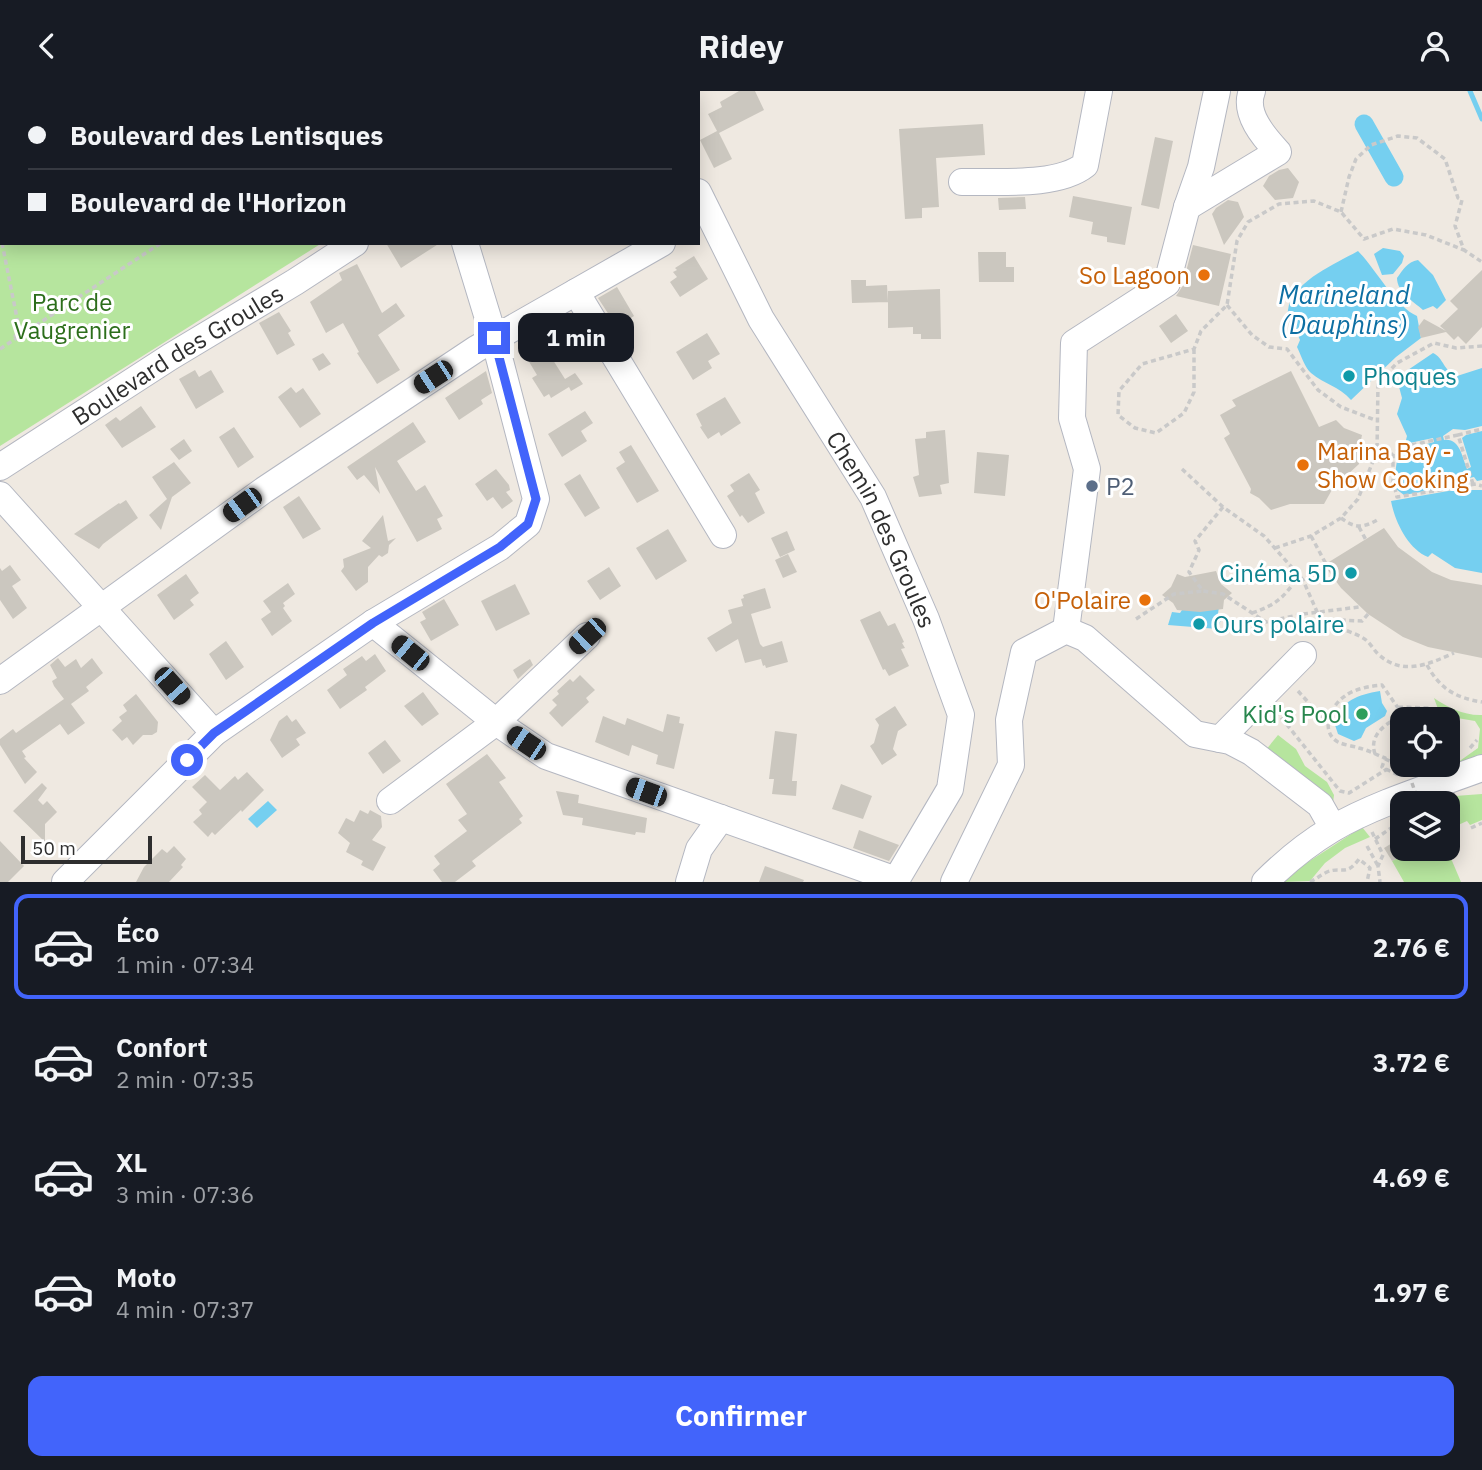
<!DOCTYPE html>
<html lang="fr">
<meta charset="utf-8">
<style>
:root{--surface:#171b24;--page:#20242c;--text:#f1f3f6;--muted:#9ea1a6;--line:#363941;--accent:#4264fb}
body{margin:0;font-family:"IBM Plex Sans",sans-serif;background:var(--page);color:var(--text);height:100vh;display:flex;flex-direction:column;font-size:26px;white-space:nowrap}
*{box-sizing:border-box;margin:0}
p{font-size:23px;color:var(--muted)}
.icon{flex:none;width:38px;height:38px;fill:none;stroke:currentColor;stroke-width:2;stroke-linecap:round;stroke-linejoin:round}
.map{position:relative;height:791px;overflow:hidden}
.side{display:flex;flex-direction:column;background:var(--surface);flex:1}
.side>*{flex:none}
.guide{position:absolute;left:0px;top:0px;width:700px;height:154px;box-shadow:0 4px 18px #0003;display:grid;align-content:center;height:154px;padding:0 28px;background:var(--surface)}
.controls{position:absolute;left:1390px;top:616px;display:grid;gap:14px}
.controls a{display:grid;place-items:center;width:70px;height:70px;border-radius:14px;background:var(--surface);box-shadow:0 4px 18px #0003;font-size:35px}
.scale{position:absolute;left:21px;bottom:18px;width:131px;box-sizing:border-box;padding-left:7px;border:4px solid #2e2e2e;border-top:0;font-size:19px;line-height:24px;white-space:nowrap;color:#2e2e2e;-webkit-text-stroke:5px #fff;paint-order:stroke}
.end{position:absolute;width:32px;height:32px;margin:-16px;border:9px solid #4264fb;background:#fff;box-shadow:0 0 0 4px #fff}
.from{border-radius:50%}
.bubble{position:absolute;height:49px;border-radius:14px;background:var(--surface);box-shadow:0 4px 18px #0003;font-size:23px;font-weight:700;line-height:49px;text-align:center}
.car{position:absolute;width:21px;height:42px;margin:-21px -10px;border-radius:9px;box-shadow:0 0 5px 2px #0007;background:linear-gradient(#222 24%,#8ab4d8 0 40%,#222 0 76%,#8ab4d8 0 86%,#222 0)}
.guide b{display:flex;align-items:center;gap:24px;height:66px;font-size:26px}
.guide b+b{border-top:2px solid var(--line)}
.guide i{width:18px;height:18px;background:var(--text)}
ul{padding:12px 0 0;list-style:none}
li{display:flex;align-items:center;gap:21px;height:105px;margin:0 14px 10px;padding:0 14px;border:4px solid transparent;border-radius:14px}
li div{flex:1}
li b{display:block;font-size:26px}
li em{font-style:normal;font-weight:700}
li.active{border-color:var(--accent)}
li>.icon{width:63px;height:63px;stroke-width:1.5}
.primary-button{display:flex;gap:14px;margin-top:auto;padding:14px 28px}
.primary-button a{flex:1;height:80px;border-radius:14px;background:var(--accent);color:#fff;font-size:28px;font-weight:700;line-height:80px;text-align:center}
header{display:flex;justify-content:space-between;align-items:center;height:91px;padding:0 28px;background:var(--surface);font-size:32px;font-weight:700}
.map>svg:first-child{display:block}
</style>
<header><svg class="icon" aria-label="back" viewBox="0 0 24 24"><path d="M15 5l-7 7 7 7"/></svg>Ridey<svg class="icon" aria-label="person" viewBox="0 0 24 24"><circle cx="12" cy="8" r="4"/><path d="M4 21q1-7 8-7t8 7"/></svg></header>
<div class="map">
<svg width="1482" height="791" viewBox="0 0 1482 791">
<rect width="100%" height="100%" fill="#efe9e1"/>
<path fill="#b6e59e" d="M0 0H564L2 2V152H322L0 355Z
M1434 607C1447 616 1465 625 1482 624V669L1454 674 1478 657 1480 638 1475 630 1445 625 1438 618Z
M1278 644 1296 658 1305 675 1327 691 1334 704 1333 712 1265 660Z
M1482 703V729L1470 734 1467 730 1447 739V712H1431L1455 705Z
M1362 736 1370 746 1345 757 1325 772 1310 790 1284 791 1285 786Z
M1409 758H1447L1461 791H1404L1392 770 1410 760Z"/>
<path fill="#75cff0" d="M1383 157 1400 160 1404 165 1402 172 1393 183 1382 184 1374 163Z
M1358 160C1375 177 1396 216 1417 225L1421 247 1396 266 1351 309C1339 295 1324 293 1311 282 1305 277 1301 264 1297 256L1300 249 1296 240 1290 235C1289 230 1287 224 1288 219 1291 191 1337 172 1358 160Z
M1418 169 1433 184 1446 209 1437 218 1433 215 1423 219C1413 210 1397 201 1397 187 1403 179 1407 171 1418 169Z
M1433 262C1444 267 1443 280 1457 285L1482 277V335L1465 339 1453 338 1443 345 1444 349C1460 347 1462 366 1467 378L1471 376 1462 347 1466 344 1482 340V389L1477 390 1474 386 1469 387 1468 391 1460 394 1456 399H1482V482L1455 477 1432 462 1428 466C1408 458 1395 431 1391 410L1454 399 1449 396 1404 404 1396 398C1394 356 1400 361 1434 351L1433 347 1405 353 1407 345 1397 323 1402 307 1398 292 1399 285Z
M1219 515 1218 523 1222 525 1218 538 1168 534 1172 521 1180 522 1184 516Z
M1380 600 1382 612 1387 620 1385 625 1366 637 1361 647 1354 650 1338 643 1334 631C1343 609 1357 604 1380 600Z
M268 710 277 719 257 737 248 728Z"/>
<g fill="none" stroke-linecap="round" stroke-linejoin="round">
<path stroke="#75cff0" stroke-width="5" d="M1470 0 1482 28"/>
<path stroke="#75cff0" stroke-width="19" d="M1364 33 1394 86"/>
</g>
<path fill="#cbc7bf" d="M739 0H755L764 19 719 42 732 68 714 77 700 49 717 40 708 23 722 16 720 11Z
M983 33 985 64 936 67 939 116 922 117V127L905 128 899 38Z
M1155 46 1173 50 1159 118 1141 114Z
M1288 77 1299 91 1293 107 1275 109 1263 95 1269 85 1279 79Z
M1073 105 1132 116 1125 154 1107 151V146L1091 143 1093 131 1069 126Z
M1025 106 1026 118 999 119 998 107Z
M1228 109 1238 111 1244 126 1224 154 1212 123 1216 117Z
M386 152H440L401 177Z
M1193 154 1231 163 1219 215 1176 205 1182 196Z
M978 161H1006V176H1014V191H979Z
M694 165 708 188 680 206 670 191 677 186 673 181 677 179 675 177Z
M357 173 382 222 396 212 405 225 378 244 400 279 377 293 357 262 359 261 343 232 326 242 310 211 342 189 339 182Z
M1482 179V236L1466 253 1458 245 1454 249 1446 241 1421 247 1418 236 1424 228 1446 240 1440 235 1458 218 1450 210Z
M851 189H866V195L887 194 888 211 852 212Z
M617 196 634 225 617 236 598 207Z
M940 198 941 248H921V243H913V236L888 237V200Z
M279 221 291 240 288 242 295 254 277 264 259 232Z
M1176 223 1188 240 1171 252 1159 235Z
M707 242 720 263 708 270 712 277 693 289 676 261Z
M546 258 565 288 575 282 583 293 571 300 569 296 551 307 549 303 544 306 532 287 537 284 528 269Z
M323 262 331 273 319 280 312 268Z
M195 279 199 286 211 279 224 301 196 318 179 288Z
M486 280 492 302 481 309 483 313 459 329 445 307Z
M1291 280 1319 336 1336 329 1344 337 1362 344 1358 363 1359 373 1333 397 1324 413H1290L1271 419 1259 407 1250 402 1251 398 1224 347 1230 343 1220 324 1236 315 1232 309Z
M291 296 296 302 303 297 321 323 300 337 278 306Z
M725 306 741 332 721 345 719 341 708 348 700 336 702 335 696 323Z
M141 315 156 336 122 357 105 334 116 326 120 330Z
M585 320 593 332 581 340 587 350 562 366 548 343Z
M413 331 426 351 397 370 416 400 425 394 443 425 437 428 442 438 417 451 375 376 380 403 364 384 357 389 347 376Z
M234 336 254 366 238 377 219 346Z
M945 339 949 392 940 394 942 403 919 406 913 386 919 384 915 348 926 347V341Z
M184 348 192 360 179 369 170 358Z
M631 354 659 400 637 412 616 377 625 371 619 361Z
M977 361 1009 364 1005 405 974 402Z
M174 371 191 392 172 406 161 439 149 424 167 408 152 386Z
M496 378 509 394 510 399 506 401 513 410 502 418 493 406 487 410 475 393Z
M749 382 760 399 755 402 765 422 748 432 742 424 740 426 727 405 734 400 730 394Z
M580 383 600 417 585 426 564 393Z
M299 405 321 438 303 448 283 416Z
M126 409 138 427 103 453 99 458 74 443 119 412 120 413Z
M383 424 388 450 396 447 389 454 388 462 382 466 379 464 368 476V491L356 500 341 480 344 476 343 468 371 457 362 450Z
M1384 437 1398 456 1432 481 1451 489 1482 494V567L1428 556 1403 546 1368 523 1341 497 1324 474Z
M668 438 687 470 656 489 636 457Z
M787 440 795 459 780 466 771 447Z
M788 463 797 481 783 487 775 469Z
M10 474 21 489 12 495 27 517 13 528 0 509V477L2 480Z
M609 476 621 495 600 509 587 490Z
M1216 480 1221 493 1232 502 1224 509 1223 518 1200 521 1177 519 1173 512 1162 504 1171 496 1177 483 1185 486Z
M186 483 199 502 190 509 194 514 174 529 157 504Z
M288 492 295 503 283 512 285 515 283 517 292 530 272 545 261 528 271 521 263 510Z
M515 493 530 523 496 540 481 510Z
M765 497 771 517 751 523 760 553 763 556 782 550 788 571 766 577 765 574 763 575 761 568 745 572 738 548 716 561 707 547 732 532 728 519 743 515 741 508 744 507 743 504Z
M444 508 459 534 431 550 420 531 426 528 422 521Z
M880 520 888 535 895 532 904 551 902 552 905 557 901 558 909 575 889 585 885 578 883 579 860 529Z
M226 550 244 576 226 589 209 563Z
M375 563 386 580 365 596 367 599 340 618 327 599 347 584 343 578 362 565 366 570Z
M58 567 65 576 76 568 81 577 92 567 103 582 86 596 89 600 71 613 85 632 68 644 60 633 22 660 26 666 24 667 37 681 25 693 0 654V648L13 638 16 642 64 608 54 595 52 590 57 587 50 574Z
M530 568 533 574 518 588 513 579Z
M580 584 595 599 586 607 589 611 562 636 549 622 557 614 552 609 559 603 557 600 570 588 573 591Z
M423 601 439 623 422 635 404 615Z
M136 603 158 631 157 641 152 644H143L133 654 127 646 122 650 112 639 122 630 119 626 127 620 123 614Z
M895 615 907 634 898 640 893 658 897 664 882 674 870 655 874 652 879 634 875 628Z
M667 623 680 626 679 632 684 633 674 678 656 673 658 664 632 654 629 665 595 651 603 625 625 634 627 627 663 641Z
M287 624 292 631 296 628 306 642 296 648 300 654 282 667 270 649 279 630Z
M775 640 797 643 792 690H797L796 705 772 703 774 688H769Z
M385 649 401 670 383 683 368 662Z
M487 663 506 687 499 691 523 725 519 728 522 732 472 770 476 775 455 791H442L433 779 440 773 434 765 467 740 458 729 467 723 446 693Z
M247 681 264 699 242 721 241 719 215 744 212 741 208 746 193 731 202 723 199 719 207 711 192 696 205 684 220 699 235 685 238 689Z
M42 692 47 697 38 709 43 714 47 710 57 721 45 733V751L13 720Z
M841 693 872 705 863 728 832 718Z
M556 700 579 704 578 712 647 727 645 742 636 741 635 744 582 734 583 727 563 724Z
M360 719 368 723 370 719 381 725 382 736 372 749 386 756 373 780 361 774 363 770 346 761 350 752 338 742 346 727 354 731Z
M859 739 899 754 889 770 853 757Z
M1402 746V765L1392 770 1384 757Z
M0 750 24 775 8 791H0Z
M174 755 186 768 181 774 183 776 169 791H136L144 776 162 758 167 762Z
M765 775 804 789 803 791H759Z"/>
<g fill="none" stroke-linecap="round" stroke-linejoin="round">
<defs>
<g id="minor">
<path d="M648 0V2"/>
<path d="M588 2 591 0"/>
<path d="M962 91C997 90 1057 96 1085 74L1099 0"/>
<path id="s1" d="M698 101 761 228 873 406 926 528 961 624 950 698 895 791"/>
<path d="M1187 116 1278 61C1264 46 1243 22 1252 0"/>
<path d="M576 201 723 444"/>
<path id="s2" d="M0 376 170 266 295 191 355 152"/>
<path d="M0 404 214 642"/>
<path d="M373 532 496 631 546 665 896 789"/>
<path d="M1066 539 1087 378 1072 327 1074 252 1167 192 1187 116 1201 76 1217 0"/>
<path d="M0 590 264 399 476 258 662 152"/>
<path d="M1220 648 1303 564"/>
<path d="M390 710 496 631 587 545"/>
<path d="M65 791 214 642 373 532 500 456 528 433 536 408 494 247 465 152"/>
<path d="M689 791 699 758 721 727"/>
<path d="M954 791 1011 674 1009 629 1024 561 1066 539 1085 547 1195 643 1230 650 1251 661 1320 714 1333 737"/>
<path d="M1265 791C1285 771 1307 753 1332 738 1376 712 1434 695 1482 677"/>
</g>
</defs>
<use href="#minor" stroke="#b4b7c1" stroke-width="28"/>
<path stroke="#c9c9c9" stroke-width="3.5" stroke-dasharray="5 3.5" stroke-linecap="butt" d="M377 2V0
M433 2 437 0
M1341 121 1349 86 1356 68 1371 54 1398 45 1417 47 1445 68 1458 107 1462 109 1455 135 1464 159 1482 171
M0 143 2 151
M2 152 18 232 15 246
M1227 214 1252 244 1269 256 1287 258 1318 299 1341 316 1378 330
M0 258 161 152
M1194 258V301L1184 322 1156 342 1135 337 1118 324 1119 300 1142 273 1194 258 1201 240 1227 214 1237 150 1248 131 1279 113 1314 110 1341 121 1364 148 1393 138 1426 144 1464 159
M1458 344 1402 356 1393 363V390L1397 406 1476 393 1482 395
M1182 378 1223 416 1264 445 1303 489 1322 532C1335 536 1351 540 1363 547 1369 550 1373 558 1378 563 1402 585 1427 574 1454 562
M1473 393 1458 344 1482 338
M1223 416 1195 450 1199 459 1189 481 1203 500 1223 503 1266 531 1303 523
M1341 427C1356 438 1363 437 1379 428
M1359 436 1366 449
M1311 445 1326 473
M1275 457 1311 445 1341 427 1358 408 1377 360 1378 292 1397 272 1434 252 1456 257 1482 255
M1289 489 1297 485
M1252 522C1276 514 1285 506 1299 484
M1136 528 1174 503 1203 500
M1324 532 1339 529 1362 530 1368 523
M1427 574C1440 598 1456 607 1482 611
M1298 600 1327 632
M1398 616 1431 617 1442 628
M1276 620 1340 700 1349 702 1387 678
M1447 637 1449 647 1447 662
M1400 644 1402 641
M1470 657 1477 649
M1375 663C1368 643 1388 631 1403 624L1410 628
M1385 668 1414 680
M1398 684 1382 676 1385 667C1377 664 1368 659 1359 657 1353 655 1344 654 1338 651 1319 640 1331 614 1345 605 1354 598 1370 595 1382 594L1403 624
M1471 737 1482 732
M1372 741 1383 764 1378 775 1380 791
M1375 748 1400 731
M1367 755 1378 775
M1310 791C1316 788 1321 784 1327 781 1342 775 1346 786 1359 768L1370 777 1367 791"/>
<use href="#minor" stroke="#fff" stroke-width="26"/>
<path stroke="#c9c9c9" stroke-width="3.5" stroke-dasharray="5 3.5" stroke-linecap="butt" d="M1303 523 1359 516
M1412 692 1419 712"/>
</g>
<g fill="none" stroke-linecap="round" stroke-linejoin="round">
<path stroke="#4264fb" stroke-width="9" d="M187 669 214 642 373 532 500 456 528 433 536 408 494 247"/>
</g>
<g fill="#e8710a" stroke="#fff" stroke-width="2.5">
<circle cx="1204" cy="184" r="7"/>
<circle cx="1303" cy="374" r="7"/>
<circle cx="1145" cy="509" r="7"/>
</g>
<g fill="#0f9aa8" stroke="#fff" stroke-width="2.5">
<circle cx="1349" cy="285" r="7"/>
<circle cx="1351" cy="482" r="7"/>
<circle cx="1199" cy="533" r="7"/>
</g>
<circle fill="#5c6f8a" stroke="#fff" stroke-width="2.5" cx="1092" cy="395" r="7"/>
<circle fill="#2e9e5b" stroke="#fff" stroke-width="2.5" cx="1362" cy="623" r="7"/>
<g text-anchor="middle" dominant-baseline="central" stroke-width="6" stroke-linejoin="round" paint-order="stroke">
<g font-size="24" fill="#c56008" stroke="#fff" text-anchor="end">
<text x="1190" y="184">So Lagoon</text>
<text x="1317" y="360" text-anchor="start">Marina Bay -<tspan x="1317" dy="28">Show Cooking</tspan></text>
<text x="1131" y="509">O'Polaire</text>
</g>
<g font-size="24" fill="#2c6e1b" stroke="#fff">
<text x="72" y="211">Parc de<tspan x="72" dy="28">Vaugrenier</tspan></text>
</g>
<g font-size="24" fill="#2e2e2e" stroke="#fff">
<text stroke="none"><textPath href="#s2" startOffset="210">Boulevard des Groules</textPath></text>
<text stroke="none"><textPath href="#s1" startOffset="385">Chemin des Groules</textPath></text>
</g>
<g font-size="24" fill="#0d838f" stroke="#fff" text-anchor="start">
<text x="1363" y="285">Phoques</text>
<text x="1337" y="482" text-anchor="end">Cinéma 5D</text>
<text x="1213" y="533">Ours polaire</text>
</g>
<g font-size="24" fill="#4e5e75" stroke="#fff" text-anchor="start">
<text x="1106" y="395">P2</text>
</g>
<g font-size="24" fill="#27864d" stroke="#fff" text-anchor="end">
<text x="1348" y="623">Kid's Pool</text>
</g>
<g font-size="26" font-style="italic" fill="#0d6fa3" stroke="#fff">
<text x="1344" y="203">Marineland<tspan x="1344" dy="30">(Dauphins)</tspan></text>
</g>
</g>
</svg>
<div class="controls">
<a><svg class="icon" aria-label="locate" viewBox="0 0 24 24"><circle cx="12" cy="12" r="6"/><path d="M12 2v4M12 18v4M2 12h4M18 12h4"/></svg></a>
<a><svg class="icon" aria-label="layers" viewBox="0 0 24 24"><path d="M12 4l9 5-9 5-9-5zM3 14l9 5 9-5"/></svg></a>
</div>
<div class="scale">50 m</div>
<i class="end from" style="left:187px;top:669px"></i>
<i class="end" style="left:494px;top:247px"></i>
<div class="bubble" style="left:518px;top:222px;width:116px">1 min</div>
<i class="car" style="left:433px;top:286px;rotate:237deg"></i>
<i class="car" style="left:242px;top:414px;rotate:234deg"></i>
<i class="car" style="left:587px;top:545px;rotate:227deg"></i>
<i class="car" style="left:410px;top:562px;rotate:309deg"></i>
<i class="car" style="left:172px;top:595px;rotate:138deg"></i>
<i class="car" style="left:526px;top:652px;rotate:304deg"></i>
<i class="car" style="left:646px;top:701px;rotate:290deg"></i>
<div class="guide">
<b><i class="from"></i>Boulevard des Lentisques</b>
<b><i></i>Boulevard de l'Horizon</b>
</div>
</div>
<section class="side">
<ul>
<li class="active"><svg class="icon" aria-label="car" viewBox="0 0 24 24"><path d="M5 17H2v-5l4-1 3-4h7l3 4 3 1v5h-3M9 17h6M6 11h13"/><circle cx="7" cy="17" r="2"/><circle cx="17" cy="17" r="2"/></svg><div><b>Éco</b><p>1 min · 07:34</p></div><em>2.76 €</em></li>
<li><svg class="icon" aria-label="car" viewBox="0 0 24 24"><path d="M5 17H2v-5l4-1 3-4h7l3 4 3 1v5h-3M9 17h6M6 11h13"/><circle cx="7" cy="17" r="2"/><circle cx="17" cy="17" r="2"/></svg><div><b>Confort</b><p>2 min · 07:35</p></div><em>3.72 €</em></li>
<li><svg class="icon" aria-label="car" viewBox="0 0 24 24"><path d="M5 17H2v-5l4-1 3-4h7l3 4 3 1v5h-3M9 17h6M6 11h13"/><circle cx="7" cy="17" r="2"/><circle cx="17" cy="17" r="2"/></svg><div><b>XL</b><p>3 min · 07:36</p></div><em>4.69 €</em></li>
<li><svg class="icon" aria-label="car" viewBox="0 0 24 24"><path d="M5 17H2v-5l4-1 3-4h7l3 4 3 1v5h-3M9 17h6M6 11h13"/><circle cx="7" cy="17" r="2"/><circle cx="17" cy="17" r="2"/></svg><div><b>Moto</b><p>4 min · 07:37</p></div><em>1.97 €</em></li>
</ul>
<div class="primary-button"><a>Confirmer</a></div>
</section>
